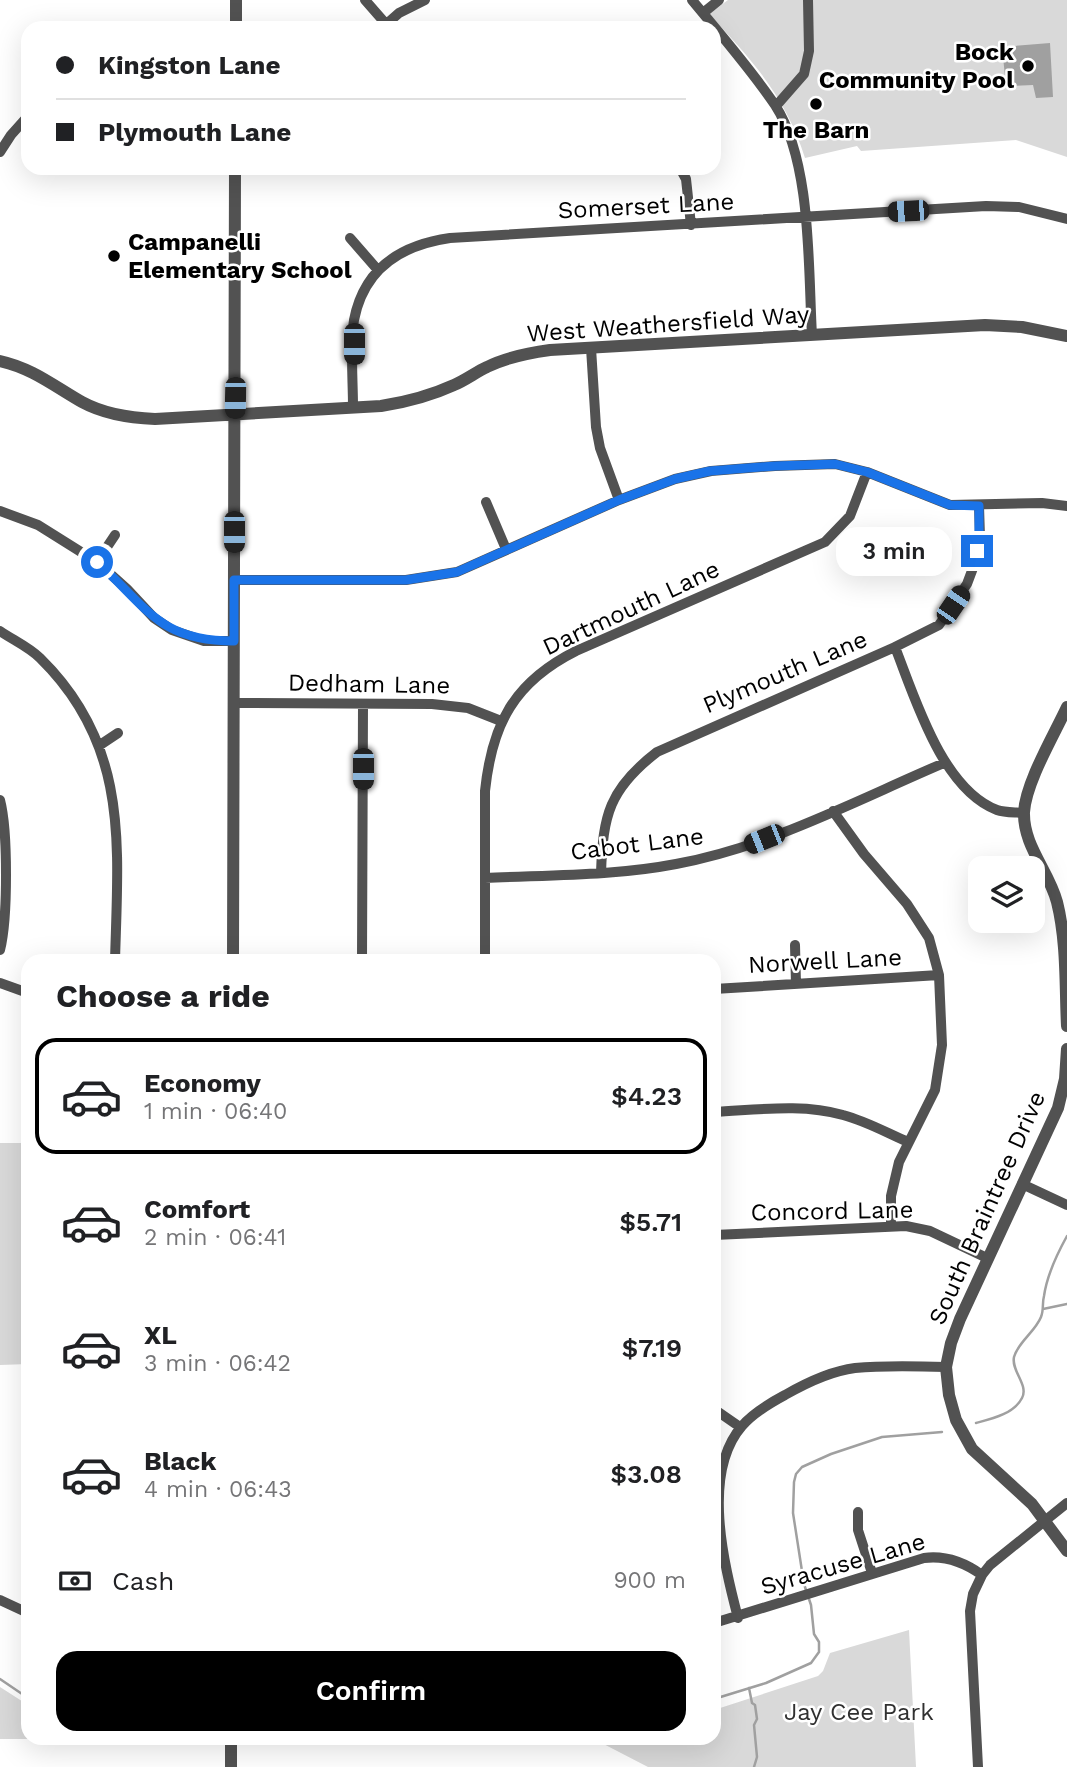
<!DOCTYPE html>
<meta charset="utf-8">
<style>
:root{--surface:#fff;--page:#f6f6f6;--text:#202124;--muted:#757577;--line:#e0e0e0;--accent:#000}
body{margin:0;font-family:"Work Sans",sans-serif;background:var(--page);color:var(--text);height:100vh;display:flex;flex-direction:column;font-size:26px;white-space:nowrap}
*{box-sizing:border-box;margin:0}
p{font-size:23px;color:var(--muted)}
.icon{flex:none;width:38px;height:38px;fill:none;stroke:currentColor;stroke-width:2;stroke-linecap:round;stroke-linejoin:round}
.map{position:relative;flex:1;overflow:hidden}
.panel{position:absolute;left:21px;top:954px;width:700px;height:791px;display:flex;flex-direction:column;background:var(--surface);border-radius:21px;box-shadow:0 7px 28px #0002}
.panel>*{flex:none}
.guide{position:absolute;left:21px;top:21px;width:700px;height:154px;border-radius:21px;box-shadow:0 7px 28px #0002;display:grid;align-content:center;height:154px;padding:0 35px;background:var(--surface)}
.controls{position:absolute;left:968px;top:856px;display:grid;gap:14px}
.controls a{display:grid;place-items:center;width:77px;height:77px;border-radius:14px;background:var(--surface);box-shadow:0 7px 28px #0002;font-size:35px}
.end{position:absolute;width:32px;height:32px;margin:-16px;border:9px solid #1a73e8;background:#fff;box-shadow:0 0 0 4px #fff}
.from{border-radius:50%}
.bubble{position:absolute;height:49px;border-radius:21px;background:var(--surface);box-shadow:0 7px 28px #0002;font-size:23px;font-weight:600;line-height:49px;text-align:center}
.car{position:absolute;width:21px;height:42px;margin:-21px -10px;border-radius:9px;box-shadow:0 0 5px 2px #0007;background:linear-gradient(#222 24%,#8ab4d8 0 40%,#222 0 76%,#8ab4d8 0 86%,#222 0)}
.guide b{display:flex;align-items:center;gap:24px;height:66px;font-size:26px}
.guide b+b{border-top:2px solid var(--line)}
.guide i{width:18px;height:18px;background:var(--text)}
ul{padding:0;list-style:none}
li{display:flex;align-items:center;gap:21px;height:116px;margin:0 14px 10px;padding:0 21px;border:4px solid transparent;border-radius:21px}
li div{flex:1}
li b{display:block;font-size:26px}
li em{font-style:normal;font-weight:600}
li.on{border-color:var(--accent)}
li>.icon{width:63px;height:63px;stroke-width:1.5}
h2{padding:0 35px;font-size:32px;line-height:84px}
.pay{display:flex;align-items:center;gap:18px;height:77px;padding:0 35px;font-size:26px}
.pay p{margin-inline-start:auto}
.cta{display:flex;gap:14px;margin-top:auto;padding:14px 35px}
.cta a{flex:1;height:80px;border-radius:21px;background:var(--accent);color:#fff;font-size:28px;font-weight:600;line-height:80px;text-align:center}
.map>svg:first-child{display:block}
</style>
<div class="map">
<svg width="1067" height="1767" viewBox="0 0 1067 1767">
<rect width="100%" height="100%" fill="#fff"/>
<path fill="#d9d9d9" d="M728 0H1067V157L1016 140 861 151 857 146 805 158C786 97 752 60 709 14Z
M0 1143H28V1364L0 1365Z
M909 1630 916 1767H648L592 1738H714V1710L818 1676 823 1671 830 1653Z
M0 1687 28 1705V1738L82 1739H0Z"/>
<path fill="#a0a0a0" d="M1050 43 1053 97 1036 98 1033 85 1006 86 1002 47Z"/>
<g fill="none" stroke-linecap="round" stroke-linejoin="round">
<path stroke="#a0a0a0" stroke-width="2.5" d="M1043 1309 1067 1304
M976 1423C991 1419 1014 1414 1022 1398 1029 1385 1011 1371 1014 1357 1018 1342 1035 1332 1041 1317 1044 1310 1042 1303 1044 1296 1047 1275 1057 1254 1067 1236
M0 1679 28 1698
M749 1688 752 1703 755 1705 757 1719 754 1725 757 1757 754 1767
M714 1699 766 1683 811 1663 819 1652V1642L814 1634 811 1605 804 1584 793 1513 794 1482 796 1474 802 1467 831 1454 882 1437 942 1432"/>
<path stroke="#525252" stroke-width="10" d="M365 0 386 24
M692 0C720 34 750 68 775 105 812 162 808 268 812 335
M703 13 719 0
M382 28 399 13 425 0
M776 106 804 74 809 51 808 0
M0 152 11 135 28 116
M680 168 686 179 691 225
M350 238 377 269
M591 348 596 427 600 448 619 500
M353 407C353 381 350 344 354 320 364 268 401 245 450 238L986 206 1019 207 1067 219
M486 502 506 549
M0 511 38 525 97 562 115 535
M97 562 127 589 154 618 172 630 204 641H234
M234 580H406L457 572 619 500 675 479 711 471 775 466 835 464 867 472 950 505 1042 503 1067 506
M0 631C13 640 29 647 40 658 130 746 118 846 115 961
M895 647C915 698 942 789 997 810 1005 813 1016 812 1024 813
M234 703 432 704 468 708 501 721
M100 745 118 733
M0 800C8 831 8 918 0 950
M833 811 864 854 907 904 929 938 939 975 942 1045 935 1090 899 1162 891 1196V1226
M601 873C603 815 609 789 657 752L895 647 939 625 967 584 973 568 980 537 979 506
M485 878C549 875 614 876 676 864 769 847 857 800 944 763
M795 945 796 984
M362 961 363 704
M485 961V791C492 724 514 682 576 651L825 542 850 516 867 472
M0 983 28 993
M714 989 939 975
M714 1112C757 1110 802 1103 843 1115 866 1121 887 1133 908 1142
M1022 1184 1067 1205
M714 1235 906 1226 930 1231 987 1258
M714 1409 740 1427
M858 1512V1530L872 1573
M0 1600 28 1613
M738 1618C724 1564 701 1473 742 1426 753 1413 770 1403 785 1395 806 1383 831 1371 855 1368 885 1365 916 1366 946 1367
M714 1623 924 1558C946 1555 964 1562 982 1575
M978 1767 970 1611 973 1594 982 1575 990 1565 1067 1503"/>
<path stroke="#525252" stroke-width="12" d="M236 0V28
M0 361C32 368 54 386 82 402 104 414 130 418 155 419L381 406C407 402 430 396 454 385 466 380 476 372 487 367 507 357 528 353 550 350L985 325 1022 327 1067 336
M1067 707C1054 735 1026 782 1024 812 1023 846 1049 871 1057 902 1067 942 1065 986 1067 1026
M233 961 235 168
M1067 1049 1065 1079 1058 1108 960 1319 951 1343 946 1367 949 1395 956 1420 972 1449 1032 1504 1067 1551
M231 1738V1767"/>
</g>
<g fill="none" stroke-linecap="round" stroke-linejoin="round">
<path stroke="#1a73e8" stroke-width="9" d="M97 562C148 608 159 641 234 641V580H406L457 572 619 500 675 479 710 471 775 466 835 464 867 472 950 505 979 506V537L977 551"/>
</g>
<g fill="#000" stroke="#fff" stroke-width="2.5">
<circle cx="1028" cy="66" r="7"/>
<circle cx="816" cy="104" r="7"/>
<circle cx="114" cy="256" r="7"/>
</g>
<g text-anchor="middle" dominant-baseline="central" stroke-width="5" stroke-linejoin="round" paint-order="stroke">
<g font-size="24" font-weight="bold" fill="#000" stroke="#fff" text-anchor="end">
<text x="1014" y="52">Bock<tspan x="1014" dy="28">Community Pool</tspan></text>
<text x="816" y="130" text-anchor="middle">The Barn</text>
<text x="128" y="242" text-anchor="start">Campanelli<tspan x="128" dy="28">Elementary School</tspan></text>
</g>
<g font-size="24" fill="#000" stroke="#fff">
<text transform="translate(646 206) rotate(-3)">Somerset Lane</text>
<text transform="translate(668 324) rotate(-4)">West Weathersfield Way</text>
<text transform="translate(631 608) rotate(-25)">Dartmouth Lane</text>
<text transform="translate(785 672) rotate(-23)">Plymouth Lane</text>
<text transform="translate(369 684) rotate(1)">Dedham Lane</text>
<text transform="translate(637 844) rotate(-7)">Cabot Lane</text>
<text transform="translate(825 961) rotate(-3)">Norwell Lane</text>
<text transform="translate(987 1208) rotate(-66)">South Braintree Drive</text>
<text transform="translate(832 1211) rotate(-1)">Concord Lane</text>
<text transform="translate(843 1564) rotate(-16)">Syracuse Lane</text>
</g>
<g font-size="24" fill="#303030" stroke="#fff">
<text x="859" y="1712">Jay Cee Park</text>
</g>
</g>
</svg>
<div class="controls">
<a><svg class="icon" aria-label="layers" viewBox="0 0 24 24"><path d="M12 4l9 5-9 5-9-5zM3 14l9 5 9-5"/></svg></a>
</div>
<i class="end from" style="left:97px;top:562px"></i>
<i class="end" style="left:977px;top:551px"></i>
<div class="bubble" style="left:836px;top:527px;width:116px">3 min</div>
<i class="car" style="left:908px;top:211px;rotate:267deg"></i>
<i class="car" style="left:354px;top:344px;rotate:180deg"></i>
<i class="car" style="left:235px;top:398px;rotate:181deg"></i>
<i class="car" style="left:234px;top:532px;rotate:180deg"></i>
<i class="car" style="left:953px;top:605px;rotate:34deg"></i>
<i class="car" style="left:363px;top:769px;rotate:180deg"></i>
<i class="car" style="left:764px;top:839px;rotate:248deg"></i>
<div class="guide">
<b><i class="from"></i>Kingston Lane</b>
<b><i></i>Plymouth Lane</b>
</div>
<section class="panel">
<h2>Choose a ride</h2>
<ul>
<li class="on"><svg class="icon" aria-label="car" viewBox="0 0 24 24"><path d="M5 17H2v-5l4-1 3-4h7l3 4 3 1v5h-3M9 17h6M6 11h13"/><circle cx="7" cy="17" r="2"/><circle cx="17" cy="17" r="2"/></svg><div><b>Economy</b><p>1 min · 06:40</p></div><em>$4.23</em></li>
<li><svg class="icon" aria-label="car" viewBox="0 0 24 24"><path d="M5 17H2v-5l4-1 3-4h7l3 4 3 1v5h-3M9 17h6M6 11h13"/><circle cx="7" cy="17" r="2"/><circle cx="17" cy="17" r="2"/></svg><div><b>Comfort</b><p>2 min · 06:41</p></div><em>$5.71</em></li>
<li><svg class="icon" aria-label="car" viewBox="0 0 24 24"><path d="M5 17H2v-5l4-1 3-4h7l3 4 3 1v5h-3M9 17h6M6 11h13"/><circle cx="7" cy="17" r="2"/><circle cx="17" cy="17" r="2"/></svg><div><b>XL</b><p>3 min · 06:42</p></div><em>$7.19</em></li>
<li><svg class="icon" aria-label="car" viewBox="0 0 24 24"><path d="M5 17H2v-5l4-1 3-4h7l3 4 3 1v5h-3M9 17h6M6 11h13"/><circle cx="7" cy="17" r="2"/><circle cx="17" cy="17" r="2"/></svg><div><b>Black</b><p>4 min · 06:43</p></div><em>$3.08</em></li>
</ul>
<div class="pay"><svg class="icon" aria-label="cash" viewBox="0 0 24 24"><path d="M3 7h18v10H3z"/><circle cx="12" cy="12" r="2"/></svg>Cash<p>900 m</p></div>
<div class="cta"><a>Confirm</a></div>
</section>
</div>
